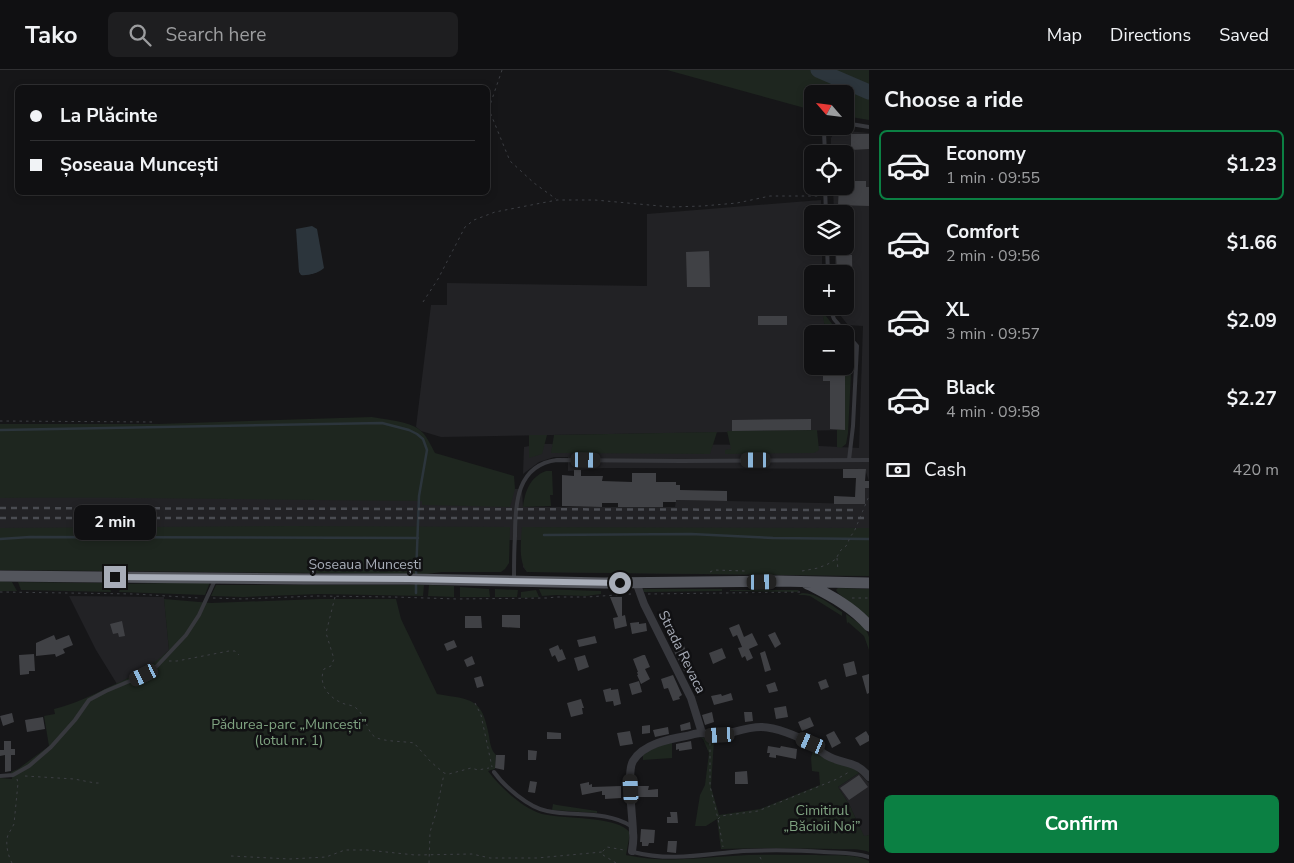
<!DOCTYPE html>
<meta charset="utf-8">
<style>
:root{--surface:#101012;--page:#1e1e20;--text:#f1f3f6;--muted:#9c9d9f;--line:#303032;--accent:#0b8043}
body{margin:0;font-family:"Nunito Sans",sans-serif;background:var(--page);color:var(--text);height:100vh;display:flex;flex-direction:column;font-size:19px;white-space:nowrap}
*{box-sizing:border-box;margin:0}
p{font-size:16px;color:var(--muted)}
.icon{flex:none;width:28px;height:28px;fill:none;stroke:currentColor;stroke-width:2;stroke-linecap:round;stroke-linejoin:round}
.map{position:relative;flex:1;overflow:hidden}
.side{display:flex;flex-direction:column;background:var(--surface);width:425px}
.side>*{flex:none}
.top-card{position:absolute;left:15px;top:15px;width:475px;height:110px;border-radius:8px;box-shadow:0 2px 8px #0003,0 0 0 1px var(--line);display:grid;align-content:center;height:110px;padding:0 15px;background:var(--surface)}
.needle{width:32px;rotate:298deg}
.buttons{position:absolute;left:804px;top:15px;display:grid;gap:10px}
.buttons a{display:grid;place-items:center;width:50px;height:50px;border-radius:8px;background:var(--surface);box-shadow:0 2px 8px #0003,0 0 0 1px var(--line);font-size:25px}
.end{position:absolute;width:22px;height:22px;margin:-11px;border:6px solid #a8adb8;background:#111;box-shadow:0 0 0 2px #111}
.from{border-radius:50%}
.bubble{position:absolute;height:35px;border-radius:8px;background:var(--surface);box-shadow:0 2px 8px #0003,0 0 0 1px var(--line);font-size:16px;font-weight:700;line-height:35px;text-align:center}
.car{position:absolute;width:15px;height:30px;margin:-15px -8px;border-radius:6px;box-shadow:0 0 4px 1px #0007;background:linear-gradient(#222 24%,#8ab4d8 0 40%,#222 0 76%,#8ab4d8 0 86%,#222 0)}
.top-card b{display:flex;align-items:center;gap:18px;height:48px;font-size:19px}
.top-card b+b{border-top:1px solid var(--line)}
.top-card i{width:12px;height:12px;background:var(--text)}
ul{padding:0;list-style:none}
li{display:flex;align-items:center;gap:15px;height:70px;margin:0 10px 8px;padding:0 5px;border:2px solid transparent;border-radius:8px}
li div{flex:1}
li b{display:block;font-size:19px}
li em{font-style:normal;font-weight:700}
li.current{border-color:var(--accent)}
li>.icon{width:45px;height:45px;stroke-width:1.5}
h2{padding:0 15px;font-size:22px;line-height:60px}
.pay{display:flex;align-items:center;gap:12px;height:55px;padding:0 15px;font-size:19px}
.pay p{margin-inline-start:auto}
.action{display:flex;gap:10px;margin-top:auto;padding:10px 15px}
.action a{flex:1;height:58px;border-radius:8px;background:var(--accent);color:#fff;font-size:20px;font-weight:700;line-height:58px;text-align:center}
header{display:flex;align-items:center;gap:30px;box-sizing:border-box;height:70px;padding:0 25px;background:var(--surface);border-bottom:1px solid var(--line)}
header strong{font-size:24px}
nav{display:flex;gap:28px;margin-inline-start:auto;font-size:18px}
.search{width:350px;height:45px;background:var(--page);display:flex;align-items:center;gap:12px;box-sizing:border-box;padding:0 18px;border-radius:8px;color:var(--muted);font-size:19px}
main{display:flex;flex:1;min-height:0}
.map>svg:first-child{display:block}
</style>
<header>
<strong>Tako</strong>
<div class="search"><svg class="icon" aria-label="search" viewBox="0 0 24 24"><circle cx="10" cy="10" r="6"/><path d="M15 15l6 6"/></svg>Search here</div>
<nav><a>Map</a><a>Directions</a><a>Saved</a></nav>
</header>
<main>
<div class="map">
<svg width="869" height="793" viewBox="0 0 869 793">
<rect width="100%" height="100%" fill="#161618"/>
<path fill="#222225" d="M836 60 869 63V411L865 399 603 398 568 401V387H554L539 392 523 404 524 377 540 374 800 375 859 378 863 256 848 255 836 240V236H845V204H835V176H845V144H834L833 116H845V84H831V68Z
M821 130V144H812V176H822V204H812V236H822L826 264H812V296H845V360L441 367 421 361 416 357 431 235H447V213L647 216V144Z
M0 417 522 419 523 437H675L676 430 865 434V418H869V506L527 502 523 497 521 470 354 469 0 470Z
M69 526 164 527 169 580 159 590 146 599 117 614 96 580Z
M859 703 869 713V765L864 767 849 734 838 717Z"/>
<path fill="#1e261f" d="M667 0H869V50L845 46V24H812V40Z
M822 241 840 264H826Z
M845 270 849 275 852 283 848 363 846 374 841 378 837 377V359H845Z
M372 347C386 350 412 351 422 362 428 368 431 376 435 383L514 406 515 419 510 437 422 435V431C281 430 141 427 0 428V354H158Z
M817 360 819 380 814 383 725 384V380L731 379 727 361Z
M717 362 710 384 551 383 554 365Z
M529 365H547L542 384 529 388Z
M546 401H552L553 425H550L551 436 523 437C525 421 530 407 546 401Z
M290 456 510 457 509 493 505 499 501 502H442L427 504 0 500V458Z
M522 457 869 458V506L527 502C518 490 521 472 522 457Z
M0 511 12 512 17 521H0Z
M18 512 106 513 110 517 111 522 21 520Z
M210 512 205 525 119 522 122 514Z
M216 515H424L423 526 319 524 243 527 211 526Z
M429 515 454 516V527L428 526Z
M460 517 489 519 490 527H460Z
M838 518 869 519V548L838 523 836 520Z
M495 519 518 520 517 527H495Z
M539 519 601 521V524L586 526 556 525 542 526Z
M643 519H722V521L644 522Z
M536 520 539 527 521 528V522Z
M730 520H799L797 522 730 521Z
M802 523C817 523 830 534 842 542V546L810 526 804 525H798Z
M164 529 211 533 319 529H396L401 549 437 624C472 630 482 627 489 666 490 673 491 680 496 685L495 699 488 701C501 718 522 738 542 744 562 749 620 746 630 763L626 785C663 793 695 788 732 786 760 784 788 785 816 785 833 786 854 783 869 791V793H0V708L12 709 11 702 18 699 49 676 44 646 55 644 54 639C74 634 91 626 109 617 133 606 149 599 169 580Z
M846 544C854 550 867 557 869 567 869 571 869 576 869 580L864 566 848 552 847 554Z
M700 667 714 670 711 717 719 745 760 739 820 715 819 702 812 701 811 688 814 677 853 698 859 703 838 717 849 734 864 766 869 765V782C859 778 845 780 834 779 797 778 759 778 721 779L717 749 706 756H695L700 725 705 715 709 683 703 669Z
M672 671V688L643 690V685L650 680Z
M553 734 557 735 597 741V743L552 740Z"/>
<path fill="#2c353c" d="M312 156 317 159 324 198C319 203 307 206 301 205L299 202 296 159Z"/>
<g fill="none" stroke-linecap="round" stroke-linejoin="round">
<path stroke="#2c353c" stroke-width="2.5" d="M0 360 382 353 409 360 417 364 423 369 427 380 419 426 416 506
M544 465 691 464 773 468 869 469
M0 469 30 467 418 468
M416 523V512"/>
<path stroke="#2c353c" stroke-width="15" d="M818 0 869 22"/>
</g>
<path fill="#404145" d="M851 64H869V79L851 80Z
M852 111H866V117H869V136L838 135 839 116H846Z
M709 181 710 217H687L686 182Z
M836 185H852L853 237 845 238V204H837Z
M758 246H787V255H758Z
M821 296H845V360L830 359V311H823V304H820Z
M811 349V360L732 361V350Z
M843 399H866L865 411H869V418H865V434H834V426L855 427 856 408H843Z
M574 400H581V406H603L602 411 632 412V403H656V412H676V415H680V420L727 421V431L676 430V432H663V437H618V433H602V437L562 436V405L574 406Z
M610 527H622V546L625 545 627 556 615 559 613 548 618 547Z
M502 545H520V558L502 557Z
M465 546H481L482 558H465Z
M122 551 125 566 119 567 118 563 113 564 110 554Z
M639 552V554L646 553 647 561 632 564 630 553Z
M739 554 744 567 752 563 758 575 749 579 753 588 747 591 745 586 742 588 738 578 742 577 737 565 733 567 729 558Z
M775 562 781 574 775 578 768 565Z
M54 565 56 570 69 565 73 575 63 579 65 583 56 587 55 584 36 586V573Z
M595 566 597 573 579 577 577 570Z
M454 570 457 577 447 581 444 574Z
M678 574 680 578 684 576 693 599 685 603 672 577Z
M558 575 560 580 562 579 566 589 558 592 555 585 552 587 549 579Z
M722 578 726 588 713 594 709 583Z
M765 581 771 600 765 602 760 583Z
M34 584 35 601H29V604L20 605 19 585Z
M585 585 589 597 578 601 574 588Z
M643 585H645L650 597 645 599 650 609 641 614 637 605H638L637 602H638L633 589Z
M472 586 475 594 467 597 464 590Z
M854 591 857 604 846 607 843 594Z
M869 604V623L867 624 862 606Z
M673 605 682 625 679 627 680 629 673 631 668 618 664 619 661 609Z
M481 606 484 616 477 618 474 608Z
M826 609 829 617 821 620 818 612Z
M639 611 642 622 632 625 629 614Z
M775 612 778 621 769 623 766 615Z
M611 618V620L618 619 621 634 614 636 613 631 606 632 603 620Z
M731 623 733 630 714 635 711 626 721 624 722 626Z
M581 629 584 638H582L583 644 571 647 567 633Z
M786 636 788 647 776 649 774 638Z
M712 642 714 652 705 655 702 645Z
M744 642H752L753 651 745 652Z
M12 643 14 652 3 656 0 646Z
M43 647 45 659 27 662 25 650Z
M810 647 814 656 802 661 798 652Z
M690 652 691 659 681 661 680 655Z
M650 655V663L642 664V656Z
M668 657 669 664 655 667 653 660Z
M630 661 633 674 620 676 617 663Z
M834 661 841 673 832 678 826 665Z
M866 661 869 666V671L860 676 855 668Z
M547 662 561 663V669H547Z
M4 671H11V679H15V685H11V701L5 702V685L0 686V680H4Z
M691 671 692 679 679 681V679L676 680V674Z
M768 676 780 678 781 676 797 679 796 689 776 685V688L769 687 770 683H767Z
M528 680 537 681 536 690H528Z
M496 685H505L504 700 495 698Z
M747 701 748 714H735V702Z
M859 705 868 717 849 730 840 718Z
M530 711 537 712 535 723 528 722Z
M589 712V715L592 714V717L621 716V728L605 729V725H602V721L582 725 580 714Z
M636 716H649L648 720 658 719V727H636Z
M670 742H677L678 753H667V747H671Z
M641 759 655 760 654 773H649L648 776H642V772H640Z
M668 771H677L676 783 667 782Z"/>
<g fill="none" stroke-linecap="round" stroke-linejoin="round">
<path stroke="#3d3f44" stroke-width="1" stroke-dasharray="2.5 4" stroke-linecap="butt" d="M502 0 490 35V42L503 74 510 91 534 113 556 129
M423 232 438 209 465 157 474 150 495 142 557 130H595L671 137 703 136 737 133 770 126H820
M0 351 152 352
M837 488 838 501
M802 501 818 498 828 494 836 489 840 481 847 475 850 467 854 462 869 426
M710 502 714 500 746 501
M0 522 135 524 199 528
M648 524 801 522
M335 527 326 563 334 589 331 596 324 599C318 614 328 627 342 633 346 635 353 635 356 638 366 646 367 662 375 667 384 672 403 671 414 673L431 692 444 703 449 704 471 698 478 700 489 698
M213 528 243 529 316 526 394 527 457 529 547 528 556 527H587L631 524
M852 528H869
M169 591H177L229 581H235L239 585
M475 633 481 645 492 697
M710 673V716L718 749 723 777
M25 706 74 709 95 713H100
M718 749 721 746 758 741 837 709 849 702
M231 786 290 789 326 787 345 780H367L415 785 472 784 490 788H537L602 782
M760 787 763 793
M12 793C8 786 5 773 8 765 10 761 12 758 14 754L18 713 17 709
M429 793 430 762 436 743 444 704
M616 793 603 785 602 782 607 777 624 780"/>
<path stroke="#37383d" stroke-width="4" d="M845 53 869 57
M825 84 824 62 826 56
M825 116 826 144
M827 176 828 204
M829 236 834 249 857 276 853 356 849 390
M514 509C514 494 514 480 515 466 515 433 517 395 557 390L681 391 869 390
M494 702C504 716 529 738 547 741 575 747 605 740 631 756
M0 706 13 705 29 696 51 677 75 650 89 630 106 621 144 605 156 597 186 565 199 545 215 510
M633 782C671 792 705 784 743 781 770 780 797 780 824 782 839 783 854 782 869 787"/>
<path stroke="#37383d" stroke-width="8" d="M636 512 644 534 691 628 702 663
M632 781C633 775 634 769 633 763 633 747 626 703 633 691 643 674 669 669 686 666 691 665 696 663 701 663 707 663 713 666 720 665 733 663 746 657 761 657 775 657 798 666 811 674 816 677 821 682 826 685 842 695 855 689 869 707"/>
<path stroke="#53555c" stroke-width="11" d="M0 506 304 509H409L604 513 779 511 869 513
M806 513C829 525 852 536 869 556"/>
<path stroke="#4a4c52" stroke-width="2.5" stroke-dasharray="6 5" stroke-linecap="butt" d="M0 438 854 440
M0 448H869"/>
</g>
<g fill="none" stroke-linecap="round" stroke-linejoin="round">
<path stroke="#a8adb8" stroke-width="6" d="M115 507 409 509 620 513"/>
</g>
<g text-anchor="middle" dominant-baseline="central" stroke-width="5" stroke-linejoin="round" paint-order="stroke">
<g font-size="14" fill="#a8adb8" stroke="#111113">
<text x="365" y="494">Șoseaua Muncești</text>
<text transform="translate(682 582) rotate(64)">Strada Revaca</text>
</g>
<g font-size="14" fill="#7fa381" stroke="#111113">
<text x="289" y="654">Pădurea-parc „Muncești”<tspan x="289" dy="16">(lotul nr. 1)</tspan></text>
<text x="822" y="740">Cimitirul<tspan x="822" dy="16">„Băcioii Noi”</tspan></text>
</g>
</g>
</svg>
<div class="buttons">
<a><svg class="needle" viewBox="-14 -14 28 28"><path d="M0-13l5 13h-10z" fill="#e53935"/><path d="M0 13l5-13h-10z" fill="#9c9d9f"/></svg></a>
<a><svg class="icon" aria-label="locate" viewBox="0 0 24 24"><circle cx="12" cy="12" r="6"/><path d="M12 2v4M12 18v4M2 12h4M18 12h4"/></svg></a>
<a><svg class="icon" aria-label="layers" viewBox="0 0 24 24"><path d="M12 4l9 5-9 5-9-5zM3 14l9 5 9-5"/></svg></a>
<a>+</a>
<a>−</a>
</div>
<i class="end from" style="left:620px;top:513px"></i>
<i class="end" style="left:115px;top:507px"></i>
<div class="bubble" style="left:74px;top:435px;width:82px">2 min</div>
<i class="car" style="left:586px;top:390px;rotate:91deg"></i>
<i class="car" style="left:756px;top:390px;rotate:270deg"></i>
<i class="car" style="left:762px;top:512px;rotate:89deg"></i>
<i class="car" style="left:144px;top:605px;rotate:244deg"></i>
<i class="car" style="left:720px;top:665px;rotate:267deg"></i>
<i class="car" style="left:811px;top:673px;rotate:293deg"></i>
<i class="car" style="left:631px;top:719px;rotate:357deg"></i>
<div class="top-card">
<b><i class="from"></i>La Plăcinte</b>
<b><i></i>Șoseaua Muncești</b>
</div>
</div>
<section class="side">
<h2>Choose a ride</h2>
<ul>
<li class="current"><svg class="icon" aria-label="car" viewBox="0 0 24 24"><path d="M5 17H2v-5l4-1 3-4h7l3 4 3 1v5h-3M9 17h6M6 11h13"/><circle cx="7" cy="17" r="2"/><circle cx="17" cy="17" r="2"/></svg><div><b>Economy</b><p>1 min · 09:55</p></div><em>$1.23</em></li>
<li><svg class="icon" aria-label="car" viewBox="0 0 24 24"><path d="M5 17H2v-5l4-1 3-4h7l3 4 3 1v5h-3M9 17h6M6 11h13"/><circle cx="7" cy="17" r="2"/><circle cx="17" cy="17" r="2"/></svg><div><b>Comfort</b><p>2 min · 09:56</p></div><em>$1.66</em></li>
<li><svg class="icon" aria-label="car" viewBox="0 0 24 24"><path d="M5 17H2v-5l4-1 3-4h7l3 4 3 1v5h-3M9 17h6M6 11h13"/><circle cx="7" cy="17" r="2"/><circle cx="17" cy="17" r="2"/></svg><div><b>XL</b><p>3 min · 09:57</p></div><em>$2.09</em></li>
<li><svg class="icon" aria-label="car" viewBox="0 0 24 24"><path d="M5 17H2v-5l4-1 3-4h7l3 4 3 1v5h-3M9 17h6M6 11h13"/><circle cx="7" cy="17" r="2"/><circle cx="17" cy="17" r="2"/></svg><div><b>Black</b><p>4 min · 09:58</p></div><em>$2.27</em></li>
</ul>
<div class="pay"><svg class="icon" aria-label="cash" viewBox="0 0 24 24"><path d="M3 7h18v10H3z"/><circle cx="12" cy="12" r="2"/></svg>Cash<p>420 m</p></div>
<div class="action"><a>Confirm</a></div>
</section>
</main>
